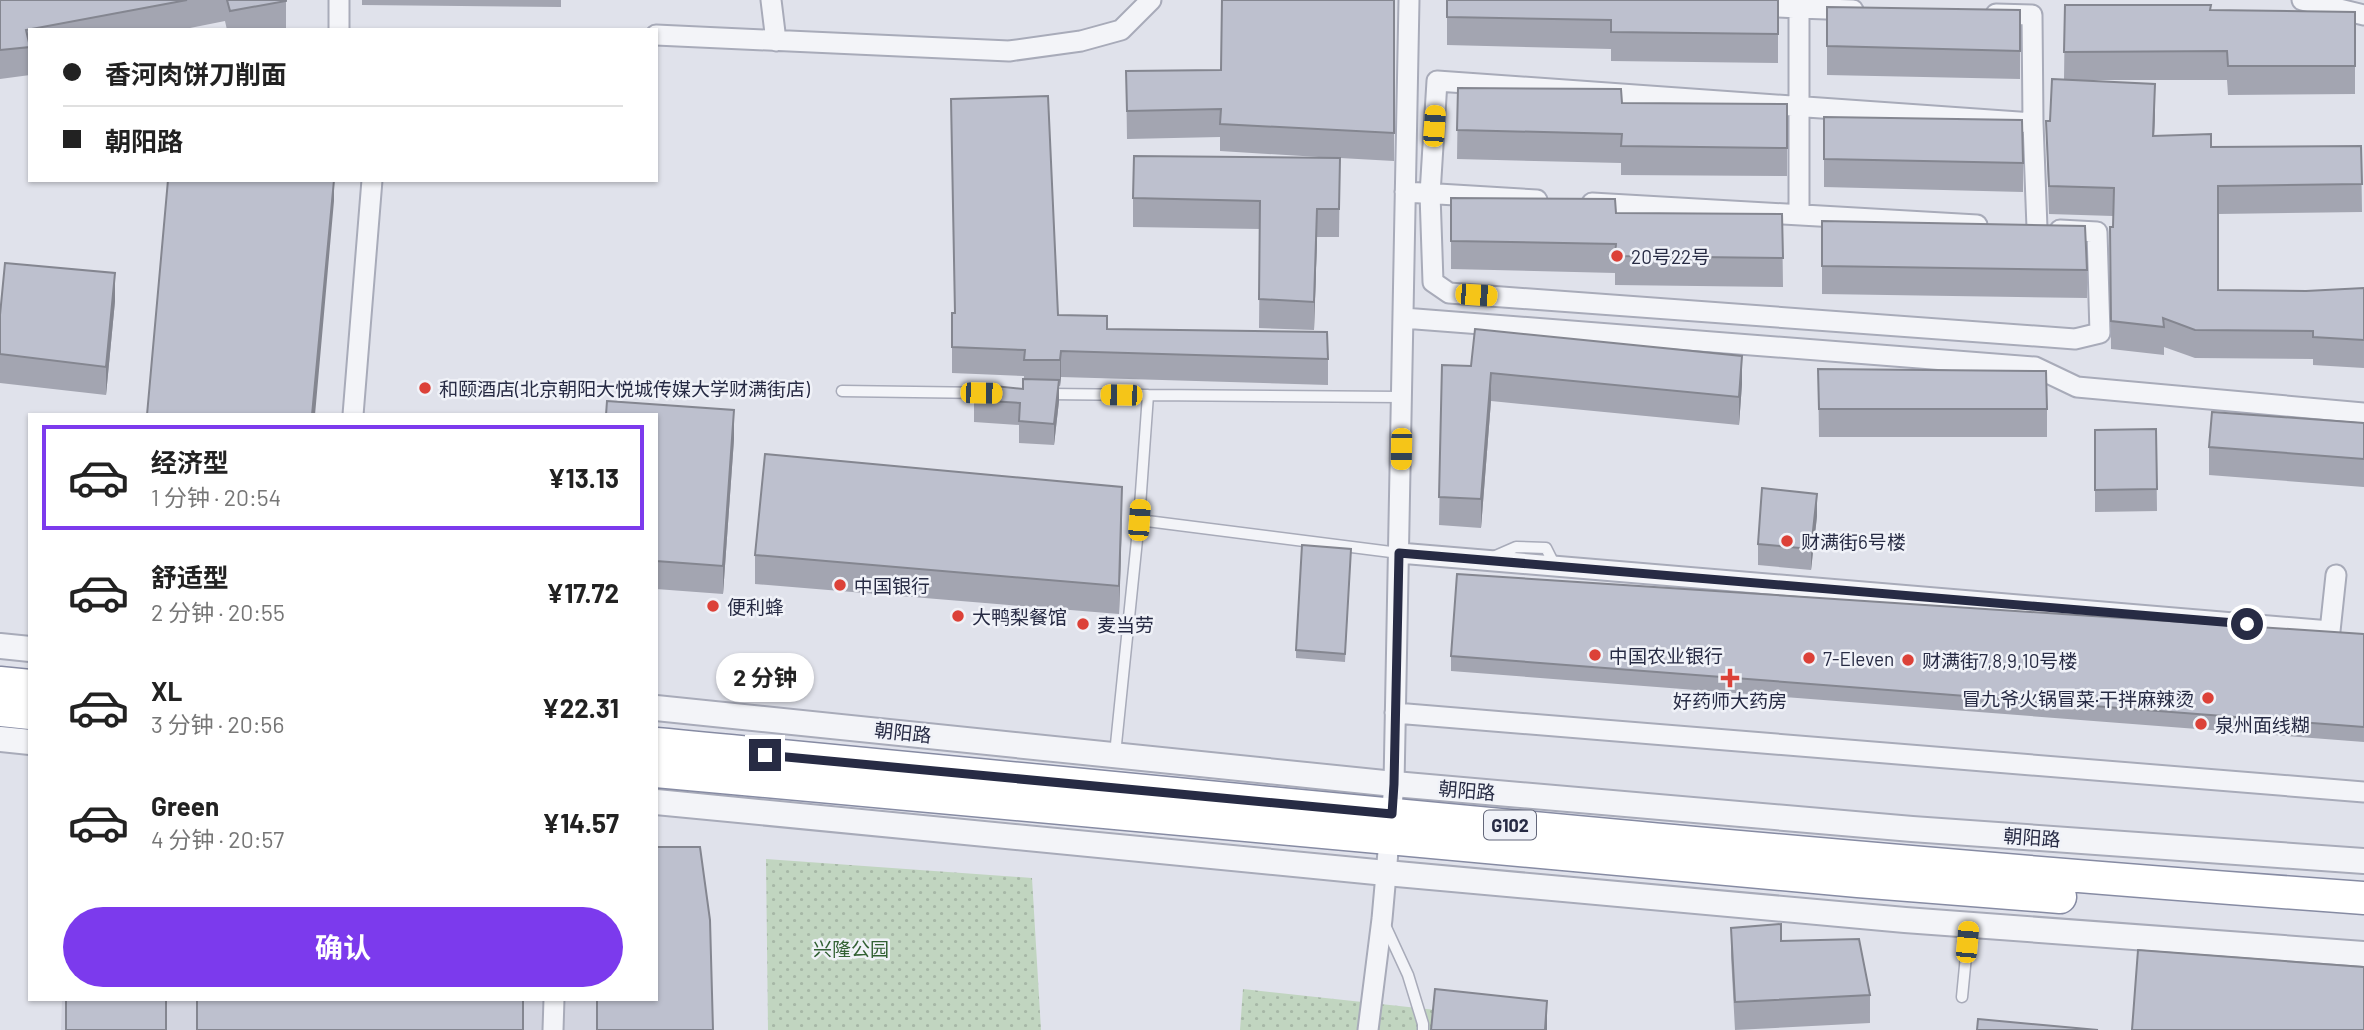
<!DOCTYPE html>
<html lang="zh">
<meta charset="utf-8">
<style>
:root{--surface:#fff;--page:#f6f6f6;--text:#222;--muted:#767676;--line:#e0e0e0;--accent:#7c3aed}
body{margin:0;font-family:Barlow,"Noto Sans SC",sans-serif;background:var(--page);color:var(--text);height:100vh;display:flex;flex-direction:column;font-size:26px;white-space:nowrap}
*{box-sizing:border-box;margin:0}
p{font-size:23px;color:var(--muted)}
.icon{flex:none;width:38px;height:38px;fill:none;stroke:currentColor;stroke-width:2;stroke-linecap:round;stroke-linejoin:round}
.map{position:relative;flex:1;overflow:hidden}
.panel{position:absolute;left:28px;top:413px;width:630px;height:588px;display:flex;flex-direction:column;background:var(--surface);border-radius:0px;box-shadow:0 2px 5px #0004}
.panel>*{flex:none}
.guide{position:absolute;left:28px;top:28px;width:630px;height:154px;border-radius:0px;box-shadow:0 2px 5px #0004;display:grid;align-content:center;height:154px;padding:0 35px;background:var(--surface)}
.end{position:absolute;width:32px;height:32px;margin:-16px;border:9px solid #272b44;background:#fff;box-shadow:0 0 0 4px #fff}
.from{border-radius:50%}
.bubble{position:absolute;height:49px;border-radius:24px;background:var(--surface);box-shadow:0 2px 5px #0004;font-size:23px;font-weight:700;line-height:49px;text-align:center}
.car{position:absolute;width:21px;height:42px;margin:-21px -10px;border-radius:9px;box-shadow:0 0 5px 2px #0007;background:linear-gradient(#f5c518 24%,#345 0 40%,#f5c518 0 76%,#345 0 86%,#f5c518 0)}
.guide b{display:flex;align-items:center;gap:24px;height:66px;font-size:26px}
.guide b+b{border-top:2px solid var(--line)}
.guide i{width:18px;height:18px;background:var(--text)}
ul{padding:12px 0 0;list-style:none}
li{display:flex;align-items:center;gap:21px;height:105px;margin:0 14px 10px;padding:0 21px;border:4px solid transparent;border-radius:0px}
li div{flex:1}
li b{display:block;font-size:26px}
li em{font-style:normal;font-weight:700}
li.selected{border-color:var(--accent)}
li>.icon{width:63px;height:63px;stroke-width:1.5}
.primary-button{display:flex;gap:14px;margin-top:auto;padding:14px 35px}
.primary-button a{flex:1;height:80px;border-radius:42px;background:var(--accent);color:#fff;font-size:28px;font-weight:700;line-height:80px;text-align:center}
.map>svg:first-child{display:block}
</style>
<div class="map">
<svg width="2364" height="1030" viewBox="0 0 2364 1030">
<defs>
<pattern id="grass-dots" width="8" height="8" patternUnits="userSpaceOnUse" patternTransform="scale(1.75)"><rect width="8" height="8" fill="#c1d5c0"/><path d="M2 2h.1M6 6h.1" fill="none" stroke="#a6b7a6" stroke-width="1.8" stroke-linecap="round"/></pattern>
</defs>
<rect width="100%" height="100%" fill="#e0e2eb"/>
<path fill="#d2d4e0" d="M62 999H632L634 1030H61Z"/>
<path fill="url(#grass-dots)" d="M766 859 1032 878 1041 1030H768Z
M1243 989 1436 1010 1434 1030H1240Z"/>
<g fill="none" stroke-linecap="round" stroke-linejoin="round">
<defs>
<path id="service" d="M842 391 987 393
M1047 394 1148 395
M1399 553 1139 520 1148 395 1401 397
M1493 557 1516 547 1546 548 1555 566
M1115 754 1139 520
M1384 923 1408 975 1423 1024V1030
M1962 997 1969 925"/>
<path id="minor" d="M771 0 776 41
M2302 0 2364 15
M1754 6 1799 8V215
M1799 8 1853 10
M1996 14 2032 15 2033 123
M339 30V0
M656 35 1009 51 1081 41 1121 30 1151 0
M1405 192 1537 200
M1592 203 1977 225
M2037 228 2033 123 1437 81 1430 194 1433 282 1449 293 2075 339 2100 333 2097 232 2060 230
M1403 318 2035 367 2077 387 2364 413
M353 415 372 180
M1399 553 2330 631 2336 575
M1395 713 2364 792
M553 1030 554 999
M1368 1030 1382 919 1394 784 1409 0"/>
<path id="tertiary" d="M0 646 30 649
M656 708 1394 784 1912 829 2364 861
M0 739 30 742
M656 802 1386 873 1905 920 2364 954"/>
<path id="trunk" d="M0 683 30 686
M0 710 30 713
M656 744C1225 798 1794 857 2364 898
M656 771 1858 881 2060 897"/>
</defs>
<use href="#service" stroke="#a8abb9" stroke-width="13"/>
<use href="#minor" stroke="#a8abb9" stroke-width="23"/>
<use href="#tertiary" stroke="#a8abb9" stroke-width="28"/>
<use href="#trunk" stroke="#868ba3" stroke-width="35"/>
<use href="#service" stroke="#f3f4f8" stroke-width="10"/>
<use href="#minor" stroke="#f3f4f8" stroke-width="19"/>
<use href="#tertiary" stroke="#f3f4f8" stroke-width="24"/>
<use href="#trunk" stroke="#fff" stroke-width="32"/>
</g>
<path fill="#a3a5b1" d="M0 0H286V30H227L225 21 180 30H30V75L0 79Z
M362 0H561V7L362 5Z
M1394 0V161L1340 158 1339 237H1317L1314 330 1259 328 1260 229 1133 227V198L1335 158 1220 151V137L1127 139 1126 71 1221 70Z
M1447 0 1778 34V63L1611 61V49L1447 45Z
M2065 5 2211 10 2355 12V94L2228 95 2227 80H2085L2155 112 2154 136 2211 147 2361 146 2362 212 2218 214V290L2306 291 2364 288V368L2313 365V359L2195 358 2164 347V355L2111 349 2110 227H2113V216L2049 214 2046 121H2050L2064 79Z
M1827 7 2020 51V79L1827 75Z
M1458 88 1622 103 1787 104V176L1621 175V163L1457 159Z
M1824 117 2023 163V192L1824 187Z
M1451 198 1616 213 1782 214 1783 287 1615 285V273L1451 269Z
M1822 221 2087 270V298L1822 294Z
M115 301 106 395 0 383V315Z
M952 313 1058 315 1107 329 1328 359V385L1061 377 1060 386H1059V401L1054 445 1019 443V425L974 422V400L1023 389 1024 376 952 373Z
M1442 365 1742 384 1739 425 1491 401 1481 528 1439 525Z
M1818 369 2047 409V437H1819Z
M656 415 734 439 723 594 656 589Z
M2364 423V487L2209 475V447Z
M2156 429 2157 511 2095 512V430Z
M1122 515 1119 614 755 584V555Z
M1817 516 1811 570 1758 565V544Z
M1351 549 1345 662 1296 658V650Z
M2364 634V742L1451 671V656Z
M1731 928 1781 941 1870 995V1023L1735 1030 1731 956Z"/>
<path fill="#848690" d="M2155 84V112L2153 164V136Z
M334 180V201L315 415H312Z
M1317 209V237L1314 330V302Z
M115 273V301L106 395V367Z
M1061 351V377L1060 386V360Z
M1742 356V384L1739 425V397Z
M1491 373V401L1481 528V499Z
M1059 380V401L1054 445V424Z
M734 410V439L723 594V566Z
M1122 487V515L1119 614V586Z
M1817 494V516L1811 570V549Z
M1547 1001V1030H1545Z"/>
<path fill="#bdc0ce" stroke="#848690" stroke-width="2" d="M0 0H187L26 30 30 47 0 50Z
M227 0H286V1L230 11Z
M1222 0H1394V133L1220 124 1221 109 1127 111 1126 71 1221 70Z
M1447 0H1778V34L1611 32V20L1447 17Z
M2065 5H2211L2210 10 2355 12V66H2228L2227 51 2064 52Z
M1827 7 2020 10V51L1827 46Z
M2052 79 2155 84 2153 136 2211 134V147L2361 146 2362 184 2218 186V290L2306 291 2364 288V340L2313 337V331L2195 330 2163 318 2164 327 2111 321 2110 227H2113L2114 188 2049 186 2046 121H2050Z
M1458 88 1621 89 1622 103 1787 104V148L1621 146 1622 134 1457 130Z
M1048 96 1058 315 1107 316V329L1327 332 1328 359 1061 351 1060 360H1024L1025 350 952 347V313H955L951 99Z
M1824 117 2022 120 2023 163 1824 159Z
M1134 156 1340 158 1339 209H1317L1314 302 1259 299 1260 201 1133 198Z
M168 180H334L312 415H147Z
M1451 198 1615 199 1616 213 1782 214 1783 258 1615 256 1616 244 1451 241Z
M1822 221 2085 226 2087 270 1822 266Z
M5 263 115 273 106 367 0 354V315Z
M1475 329 1742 356 1739 397 1491 373 1481 499 1439 497 1442 365 1471 366Z
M1818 369 2046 371 2047 409H1819Z
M1023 379 1059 380 1054 424 1019 421 1020 403 974 400 976 384 1023 389Z
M607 401 734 410 723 566 656 561V415H606Z
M2212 412 2364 423V459L2209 447Z
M2156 429 2157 489 2095 490V430Z
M765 454 1122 487 1119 586 755 555Z
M1762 488 1817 494 1811 549 1758 544Z
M1302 545 1351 549 1345 654 1296 650Z
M1457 574 2364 634V727L1451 656Z
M656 847H700L710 920 713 1030H597V999H656Z
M1781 924V941L1859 939 1870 995 1735 1002 1731 928Z
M2138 950 2364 967V1030H2132Z
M1435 989 1547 1001 1545 1030H1431Z
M66 999H166V1030H66Z
M197 999H523V1030H197Z
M1978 1019 2098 1030H1977Z"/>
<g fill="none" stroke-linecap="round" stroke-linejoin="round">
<path stroke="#272b44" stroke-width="9" d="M765 755 1392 814 1394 784 1399 553 2247 624"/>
</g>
<g fill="#dc4138" stroke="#f0f2f8" stroke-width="2.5">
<circle cx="1617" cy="256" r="7"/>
<circle cx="425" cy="388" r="7"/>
<circle cx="1787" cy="541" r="7"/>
<circle cx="840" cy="585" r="7"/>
<circle cx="713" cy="606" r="7"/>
<circle cx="958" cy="616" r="7"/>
<circle cx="1083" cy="624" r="7"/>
<circle cx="1595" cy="655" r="7"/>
<circle cx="1809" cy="658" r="7"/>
<circle cx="1908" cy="660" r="7"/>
<path d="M1726.5 667.5h7v7h7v7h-7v7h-7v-7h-7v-7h7z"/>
<circle cx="2208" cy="698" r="7"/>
<circle cx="2201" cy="724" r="7"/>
</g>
<g text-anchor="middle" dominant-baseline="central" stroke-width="5" stroke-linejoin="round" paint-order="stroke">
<rect fill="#f0f2f8" stroke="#63677a" stroke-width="2" x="1484" y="810.5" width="52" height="29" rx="5"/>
<g font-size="18" font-weight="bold" fill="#272b44">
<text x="1510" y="825">G102</text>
</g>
<g font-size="19" fill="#272b44" stroke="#f0f2f8" text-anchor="start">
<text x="1631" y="256">20号22号</text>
<text x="439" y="388">和颐酒店(北京朝阳大悦城传媒大学财满街店)</text>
<text x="1801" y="541">财满街6号楼</text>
<text x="854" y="585">中国银行</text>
<text x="727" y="606">便利蜂</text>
<text x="972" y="616">大鸭梨餐馆</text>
<text x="1097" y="624">麦当劳</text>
<text x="1609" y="655">中国农业银行</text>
<text x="1823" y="658">7-Eleven</text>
<text x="1922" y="660">财满街7,8,9,10号楼</text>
<text x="2194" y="698" text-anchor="end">冒九爷火锅冒菜·干拌麻辣烫</text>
<text x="1730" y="700" text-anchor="middle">好药师大药房</text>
<text x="2215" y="724">泉州面线糊</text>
</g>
<g font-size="19" fill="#272b44" stroke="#f0f2f8">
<text transform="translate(903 732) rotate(6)">朝阳路</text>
<text transform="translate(1467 790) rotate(5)">朝阳路</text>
<text transform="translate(2032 837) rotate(4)">朝阳路</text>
</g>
<g font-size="19" fill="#326133" stroke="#f0f2f8">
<text x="851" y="948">兴隆公园</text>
</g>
</g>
</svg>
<i class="end from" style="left:2247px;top:624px"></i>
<i class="end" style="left:765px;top:755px"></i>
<div class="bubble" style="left:716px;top:653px;width:98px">2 分钟</div>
<i class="car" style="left:1434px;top:126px;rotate:4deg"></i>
<i class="car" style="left:1476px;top:295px;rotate:94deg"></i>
<i class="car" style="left:981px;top:393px;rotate:91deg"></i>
<i class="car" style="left:1121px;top:395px;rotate:271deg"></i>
<i class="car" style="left:1401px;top:449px;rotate:181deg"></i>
<i class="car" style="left:1139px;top:520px;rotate:4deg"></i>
<i class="car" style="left:1967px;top:942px;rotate:5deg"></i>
<div class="guide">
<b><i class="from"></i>香河肉饼刀削面</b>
<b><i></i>朝阳路</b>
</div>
<section class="panel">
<ul>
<li class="selected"><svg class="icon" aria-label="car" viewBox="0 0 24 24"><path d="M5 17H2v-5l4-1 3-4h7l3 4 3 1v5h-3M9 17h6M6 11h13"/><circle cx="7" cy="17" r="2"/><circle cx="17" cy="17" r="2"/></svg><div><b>经济型</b><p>1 分钟 · 20:54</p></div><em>¥13.13</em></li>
<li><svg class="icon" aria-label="car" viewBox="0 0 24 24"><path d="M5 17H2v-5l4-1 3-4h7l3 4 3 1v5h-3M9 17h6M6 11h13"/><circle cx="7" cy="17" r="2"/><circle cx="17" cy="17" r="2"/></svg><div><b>舒适型</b><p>2 分钟 · 20:55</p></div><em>¥17.72</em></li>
<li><svg class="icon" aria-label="car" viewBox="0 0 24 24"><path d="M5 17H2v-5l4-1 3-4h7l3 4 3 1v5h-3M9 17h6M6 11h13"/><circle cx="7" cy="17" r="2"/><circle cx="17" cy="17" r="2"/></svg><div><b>XL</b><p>3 分钟 · 20:56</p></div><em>¥22.31</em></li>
<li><svg class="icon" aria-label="car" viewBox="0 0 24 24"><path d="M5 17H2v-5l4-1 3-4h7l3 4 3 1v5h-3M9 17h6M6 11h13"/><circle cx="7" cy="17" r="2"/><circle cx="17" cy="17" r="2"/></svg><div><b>Green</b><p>4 分钟 · 20:57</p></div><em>¥14.57</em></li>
</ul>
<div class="primary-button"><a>确认</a></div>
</section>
</div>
